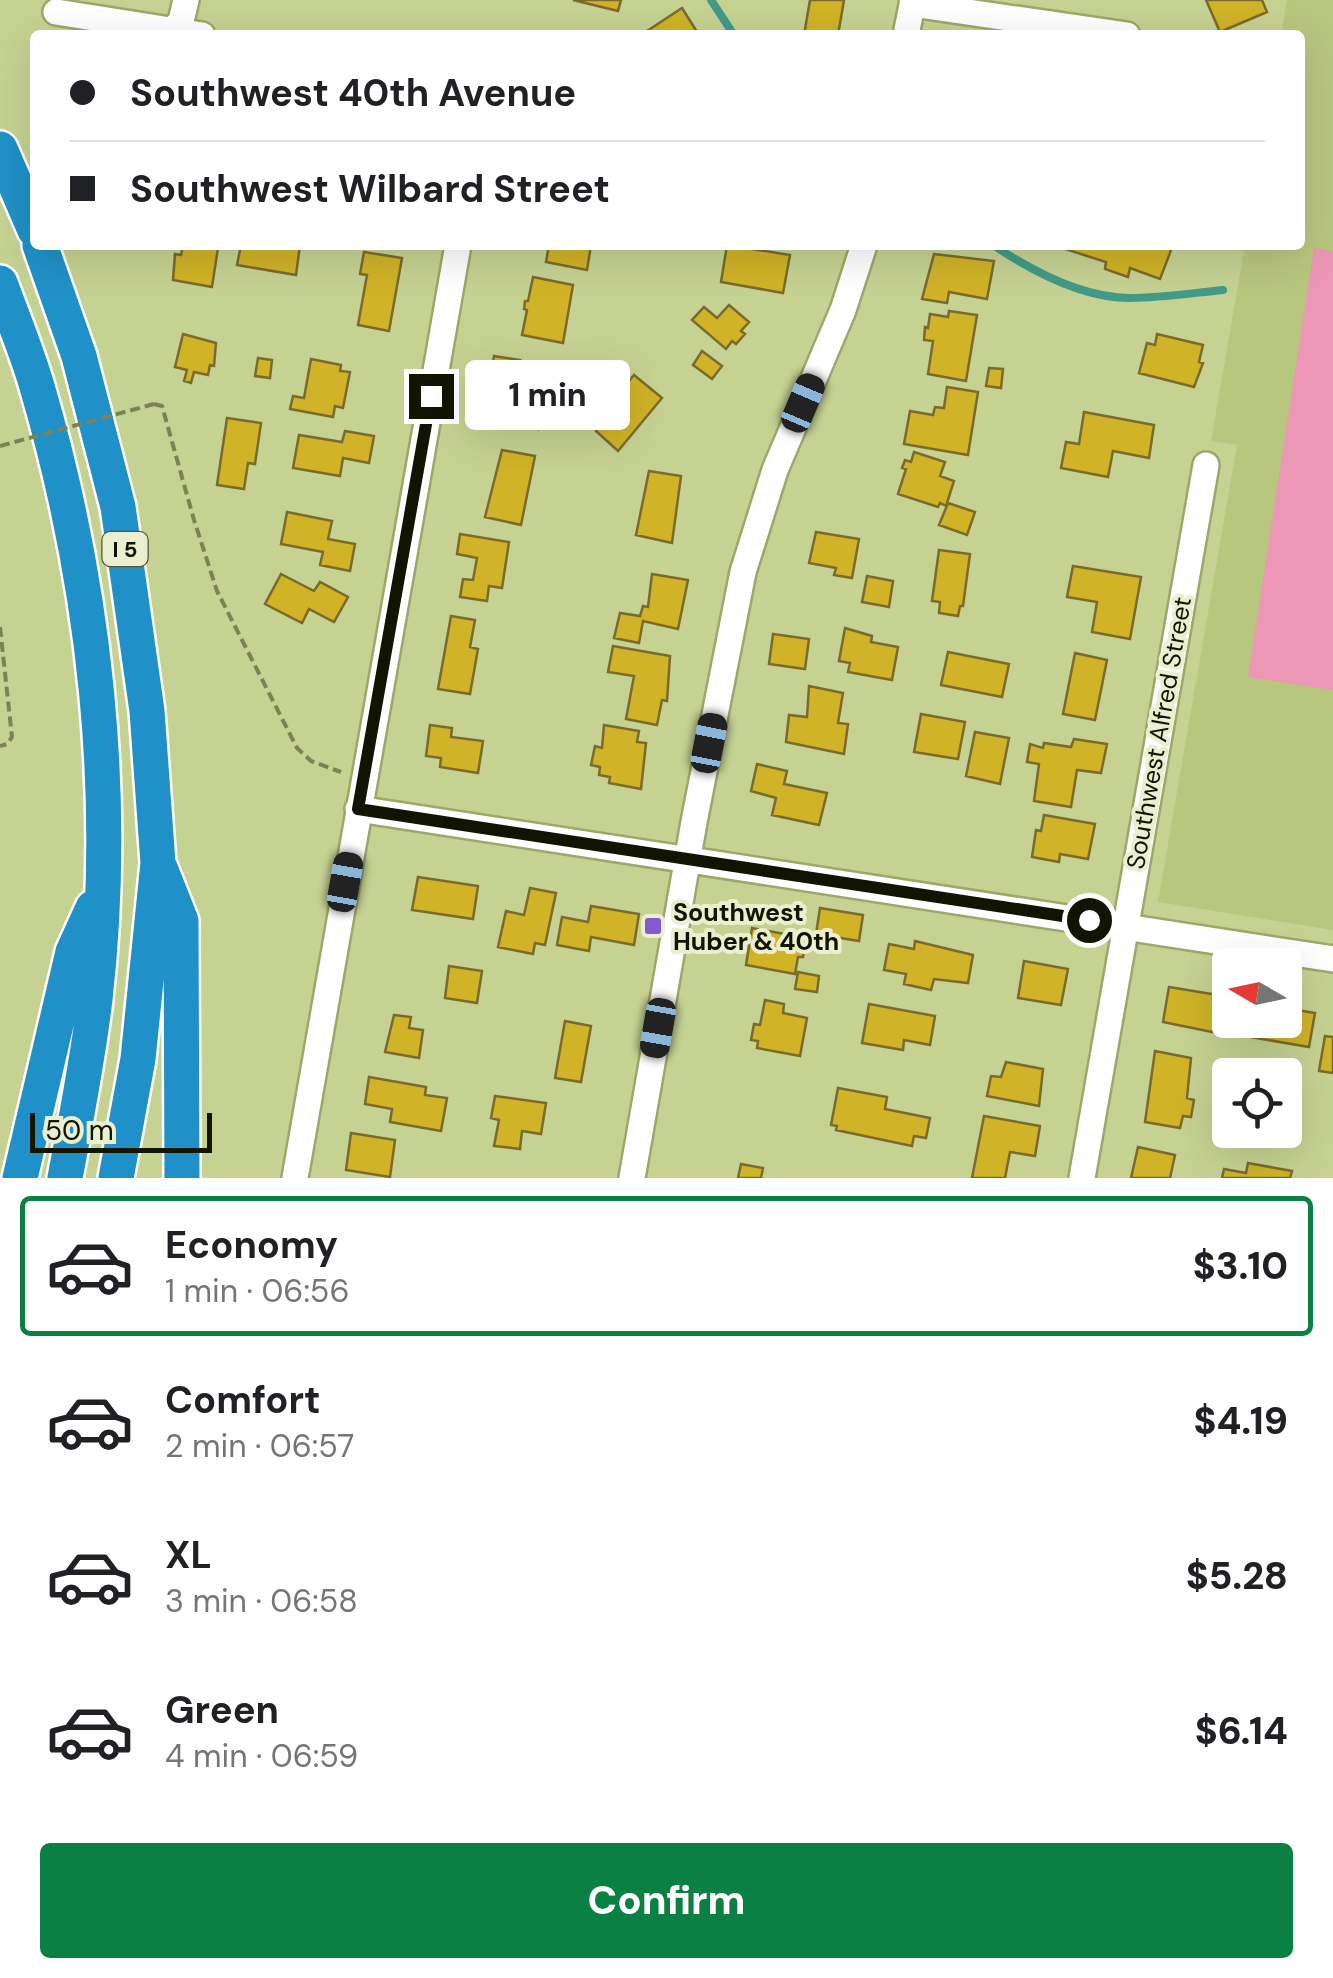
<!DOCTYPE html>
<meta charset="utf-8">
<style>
:root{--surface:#fff;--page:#f2f2f2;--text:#202124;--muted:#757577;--line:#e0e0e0;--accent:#0b8043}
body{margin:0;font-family:"DM Sans",sans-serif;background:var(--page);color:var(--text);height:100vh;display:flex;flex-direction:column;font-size:38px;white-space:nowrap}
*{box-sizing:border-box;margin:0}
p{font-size:32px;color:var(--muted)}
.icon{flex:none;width:55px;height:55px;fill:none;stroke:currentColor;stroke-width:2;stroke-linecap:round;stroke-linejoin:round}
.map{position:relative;height:1178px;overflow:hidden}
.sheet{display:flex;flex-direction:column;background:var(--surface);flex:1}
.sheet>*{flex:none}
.top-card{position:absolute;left:30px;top:30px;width:1275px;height:220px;border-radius:10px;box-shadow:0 10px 40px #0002;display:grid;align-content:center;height:220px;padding:0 40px;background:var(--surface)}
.needle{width:65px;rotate:279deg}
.tools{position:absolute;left:1212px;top:948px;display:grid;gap:20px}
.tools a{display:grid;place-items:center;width:90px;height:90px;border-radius:10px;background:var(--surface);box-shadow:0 10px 40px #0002;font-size:50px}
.scale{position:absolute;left:30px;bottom:25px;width:182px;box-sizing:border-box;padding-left:10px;border:5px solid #111400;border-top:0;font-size:28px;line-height:35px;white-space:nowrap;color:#111400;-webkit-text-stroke:8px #e9efcf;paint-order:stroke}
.end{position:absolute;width:45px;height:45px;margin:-22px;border:12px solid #111400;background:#fff;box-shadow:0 0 0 5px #fff}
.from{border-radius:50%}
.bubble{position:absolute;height:70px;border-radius:10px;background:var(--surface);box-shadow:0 10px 40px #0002;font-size:32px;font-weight:800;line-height:70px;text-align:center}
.car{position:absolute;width:30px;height:60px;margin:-30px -15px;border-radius:12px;box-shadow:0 0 8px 2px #0007;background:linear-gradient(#222 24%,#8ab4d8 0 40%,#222 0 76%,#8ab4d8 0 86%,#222 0)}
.top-card b{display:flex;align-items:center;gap:35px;height:95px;font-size:38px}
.top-card b+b{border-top:2px solid var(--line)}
.top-card i{width:25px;height:25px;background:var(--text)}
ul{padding:18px 0 0;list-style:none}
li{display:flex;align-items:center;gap:30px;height:140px;margin:0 20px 15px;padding:0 20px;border:5px solid transparent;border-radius:10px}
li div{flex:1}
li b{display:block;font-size:38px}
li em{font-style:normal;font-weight:800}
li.current{border-color:var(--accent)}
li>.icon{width:90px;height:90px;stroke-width:1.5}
.button{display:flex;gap:20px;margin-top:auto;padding:20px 40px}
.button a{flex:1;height:115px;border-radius:10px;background:var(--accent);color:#fff;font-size:40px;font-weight:800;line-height:115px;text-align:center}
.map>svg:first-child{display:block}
</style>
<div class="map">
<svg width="1333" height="1178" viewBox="0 0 1333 1178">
<rect width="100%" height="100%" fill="#c6d292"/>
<path fill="#b9c67e" d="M1287 0H1333V930L1158 902 1237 445 1211 441 1245 245H1300V35H1281Z"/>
<path fill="#eb97b5" d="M1314 248 1333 251V690L1248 677Z"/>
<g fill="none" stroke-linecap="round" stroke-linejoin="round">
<path stroke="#439a87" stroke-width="8" d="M711 0 734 35
M993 245C1032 271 1082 298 1130 298 1161 298 1192 293 1223 290"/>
</g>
<path fill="#d0b327" stroke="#7a6b2c" stroke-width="2.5" d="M573 0H621L618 11Z
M810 0H844L838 35H804Z
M1206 0H1262L1267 12 1220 32Z
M682 8 699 35H641Z
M183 245 218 248 212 287 173 280 175 254 181 255Z
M241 245H300L296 275 237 265Z
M549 245H591L587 270 546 262Z
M727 245 790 255 783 293 721 282Z
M1066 245H1173L1160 279 1130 268 1128 277 1105 269 1106 262 1065 249Z
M364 252 402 258 389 331 358 325 367 275 360 274Z
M934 254 994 261 987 299 949 292 947 303 922 299Z
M533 277 573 285 563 343 522 335 527 310 524 309 525 301H528Z
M729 305 749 322 741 331 745 334 736 344 732 341 726 349 692 320 704 307 717 318Z
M949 311 977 315 966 381 928 374 933 341 924 340 925 327 928 328 930 314 948 317Z
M183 334 216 343 214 366 210 365 208 375 194 372 191 383 184 381 187 370 175 367Z
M1157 334 1203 345 1199 362 1203 363 1194 387 1139 373 1147 343 1155 345Z
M702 351 722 366 712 379 693 365Z
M494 356 520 360 517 372 547 377 538 429 504 423 510 389 489 385Z
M258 358 272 360 270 378 255 376Z
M311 359 341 365 340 371 350 372 343 408 335 406 333 417 290 409 293 396 304 398Z
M989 368 1003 369 1001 388 986 386Z
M634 375 662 398 618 451 596 431 609 415 596 404 607 391 615 397Z
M947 387 978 392 968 455 904 444 910 411 933 415 935 407 944 408Z
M1084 412 1154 425 1149 458 1113 451 1108 477 1061 468 1066 442 1079 444Z
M227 418 261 423 255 464 248 463 244 489 217 485Z
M345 431 374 436 369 463 343 458 340 476 293 468 299 435 342 442Z
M502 450 535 456 521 525 485 517Z
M914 452 945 462 940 476 954 481 946 506 940 503 938 507 898 494 906 469 902 468 905 460 911 462Z
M649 471 681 476 672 543 636 535Z
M948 503 975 512 967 535 939 525Z
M287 512 332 521 328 539 355 544 350 571 320 565 323 552 281 544Z
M816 532 859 539 852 578 834 575 836 568 809 563Z
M460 534 509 542 502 588 489 586 487 601 460 597 463 579 473 580 477 558 457 554Z
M939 550 970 554 963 606H960L958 616 939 613 940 602 932 601Z
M1073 566 1141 577 1130 639 1092 632 1097 602 1067 597Z
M281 574 314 591 320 582 348 597 334 622 309 609 302 623 265 604Z
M652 574 688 580 678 629 643 621 639 643 614 638 620 613 640 616 643 606 648 607Z
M867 576 893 581 889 607 862 602Z
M451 616 475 620 470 647 478 649 470 694 438 689Z
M845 628 872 636 871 642 898 647 892 680 848 672 850 663 839 661Z
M773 634 809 639 805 669 769 664Z
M613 646 670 656 667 701 662 700 657 725 626 719 634 676 608 672Z
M948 652 1009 664 1002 697 941 685Z
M1075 653 1107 660 1095 720 1063 714Z
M809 686 843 693 838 723 848 724 844 754 786 742 789 715 807 717Z
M921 714 965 722 958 759 914 752Z
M430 725 452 728 451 737 483 741 478 773 440 767 441 758 426 756Z
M604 725 639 731 637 742 646 743 641 789 609 783 610 777 599 775 600 767 591 765 595 746 602 748Z
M975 732 1009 738 1000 784 966 776Z
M1074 739 1107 744 1101 773 1077 770 1071 807 1034 801 1039 764 1027 762 1030 744 1043 748 1044 743 1071 747Z
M757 764 787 771 784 784 827 793 819 825 772 815 776 798 751 791Z
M1044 815 1095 824 1088 859 1060 854 1059 862 1032 857 1036 830 1041 831Z
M418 877 478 886 473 919 412 910Z
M530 888 556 893 545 945 535 943 533 954 498 947 506 911 524 915Z
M591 906 639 914 634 945 591 937 589 951 557 945 562 917 588 922Z
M820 908 863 915 859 941 816 934Z
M752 928 806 938 803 957H798L795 974 746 965Z
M915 941 973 955 968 983 934 979 931 990 904 984 906 974 884 970 889 944 914 949Z
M1024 961 1068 969 1061 1005 1018 998Z
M449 966 482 971 477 1003 445 998Z
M798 972 819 976 817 992 795 989Z
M1169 987 1224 996 1217 1033 1163 1022Z
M765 1000 784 1004 783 1013 807 1018 800 1056 757 1048 758 1041 751 1040 754 1024 760 1025Z
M869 1004 935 1016 930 1045 904 1040 903 1050 862 1043Z
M1285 1008 1315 1013 1309 1047 1250 1037 1253 1020H1285Z
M394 1015 411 1017 409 1028 423 1030 419 1058 385 1052Z
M565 1021 591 1026 581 1082 555 1078Z
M1325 1036 1333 1037V1073L1319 1071Z
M1155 1051 1191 1058 1187 1098 1194 1100 1191 1117 1183 1116 1180 1128 1145 1122Z
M1006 1062 1043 1069 1039 1106 987 1096 991 1076 1001 1077Z
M369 1077 426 1087 425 1095 447 1098 441 1131 390 1122 392 1109 365 1104Z
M838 1088 887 1097 885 1109 930 1118 926 1138 914 1136 912 1146 836 1130 837 1126 831 1125Z
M495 1096 546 1103 541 1134 522 1131 520 1149 494 1146 499 1120 491 1118Z
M984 1116 1040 1126 1035 1156 1010 1152 1005 1178H972Z
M351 1133 395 1140 390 1177 346 1170Z
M1138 1147 1175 1155 1170 1178H1131Z
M1248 1163 1292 1171 1290 1178H1222L1224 1169 1246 1173Z
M741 1164 763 1168 761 1178H738Z"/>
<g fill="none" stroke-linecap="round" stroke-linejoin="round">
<defs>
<path id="minor" d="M912 4 1127 35
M56 12 202 35
M168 35 181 21 186 0
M906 35 913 0
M358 809 1333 959
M295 1178 458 245
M632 1178 694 822 743 572 775 470 843 310 864 245
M1082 1178 1206 465"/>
<path id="highway" d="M0 149 35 230
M40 245 79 356 118 507 147 711 158 863 138 1059 116 1178
M0 283C13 319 28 354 38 390 95 586 118 796 95 999 88 1059 76 1119 65 1178
M160 868 181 921 182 1178
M20 1178 73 952 93 908"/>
</defs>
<use href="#minor" stroke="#9da769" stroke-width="30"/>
<use href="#highway" stroke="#fff" stroke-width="40"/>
<path stroke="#7b8355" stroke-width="4" stroke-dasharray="10 5" stroke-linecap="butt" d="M154 404 162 406 194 520 217 591 297 748 311 761 341 772
M0 627 12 737 7 744 0 746"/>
<use href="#minor" stroke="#fff" stroke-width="25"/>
<use href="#highway" stroke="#2091c8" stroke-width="35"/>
<path stroke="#7b8355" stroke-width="4" stroke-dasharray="10 5" stroke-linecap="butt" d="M0 446 154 404"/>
</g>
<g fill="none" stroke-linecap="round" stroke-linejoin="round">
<path stroke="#111400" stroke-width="12" d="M431 396 358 809 1089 920"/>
</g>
<rect fill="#8459d2" stroke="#e9efcf" stroke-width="4" x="643" y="916" width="20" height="20" rx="5"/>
<g text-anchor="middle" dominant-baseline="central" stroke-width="8" stroke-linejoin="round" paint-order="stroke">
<rect fill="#e9efcf" stroke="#52563e" stroke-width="2.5" x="102.5" y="532" width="45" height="34" rx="8"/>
<g font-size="22" font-weight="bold" fill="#111400">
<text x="125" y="549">I 5</text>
</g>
<g font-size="25" fill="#111400" stroke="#e9efcf">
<text transform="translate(1159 733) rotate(-80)">Southwest Alfred Street</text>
</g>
<g font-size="25" font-weight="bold" fill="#111400" stroke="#e9efcf" text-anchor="start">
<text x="673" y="912">Southwest<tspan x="673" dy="29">Huber &amp; 40th</tspan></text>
</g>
</g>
</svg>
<div class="tools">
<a><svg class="needle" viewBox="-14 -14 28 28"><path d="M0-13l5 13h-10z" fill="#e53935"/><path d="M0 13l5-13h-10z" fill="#757577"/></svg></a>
<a><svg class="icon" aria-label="locate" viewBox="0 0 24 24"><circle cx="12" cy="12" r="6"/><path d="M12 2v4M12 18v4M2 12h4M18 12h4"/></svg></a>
</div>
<div class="scale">50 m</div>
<i class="end from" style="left:1089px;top:920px"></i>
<i class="end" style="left:431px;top:396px"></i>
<div class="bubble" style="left:465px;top:360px;width:165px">1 min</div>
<i class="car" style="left:803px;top:403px;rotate:23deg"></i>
<i class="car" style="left:709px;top:743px;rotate:11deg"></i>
<i class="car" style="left:345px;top:882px;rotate:10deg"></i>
<i class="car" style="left:658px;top:1028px;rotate:190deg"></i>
<div class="top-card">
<b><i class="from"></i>Southwest 40th Avenue</b>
<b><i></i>Southwest Wilbard Street</b>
</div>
</div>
<section class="sheet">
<ul>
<li class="current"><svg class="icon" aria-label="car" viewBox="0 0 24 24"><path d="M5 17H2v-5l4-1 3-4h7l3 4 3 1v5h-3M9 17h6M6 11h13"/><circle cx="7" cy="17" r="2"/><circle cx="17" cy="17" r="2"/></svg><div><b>Economy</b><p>1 min · 06:56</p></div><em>$3.10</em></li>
<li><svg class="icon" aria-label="car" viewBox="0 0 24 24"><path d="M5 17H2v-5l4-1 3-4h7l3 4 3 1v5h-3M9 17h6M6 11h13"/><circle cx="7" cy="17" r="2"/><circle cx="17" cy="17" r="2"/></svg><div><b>Comfort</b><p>2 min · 06:57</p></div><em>$4.19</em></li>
<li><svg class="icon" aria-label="car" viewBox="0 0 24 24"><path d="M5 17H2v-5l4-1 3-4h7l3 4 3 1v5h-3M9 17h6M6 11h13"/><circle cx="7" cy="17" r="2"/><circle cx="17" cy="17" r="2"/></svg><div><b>XL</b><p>3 min · 06:58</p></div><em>$5.28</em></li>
<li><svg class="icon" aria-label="car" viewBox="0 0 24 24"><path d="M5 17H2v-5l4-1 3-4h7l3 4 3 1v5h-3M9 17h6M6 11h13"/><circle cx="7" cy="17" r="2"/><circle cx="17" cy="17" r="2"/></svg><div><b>Green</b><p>4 min · 06:59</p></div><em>$6.14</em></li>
</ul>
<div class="button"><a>Confirm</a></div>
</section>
